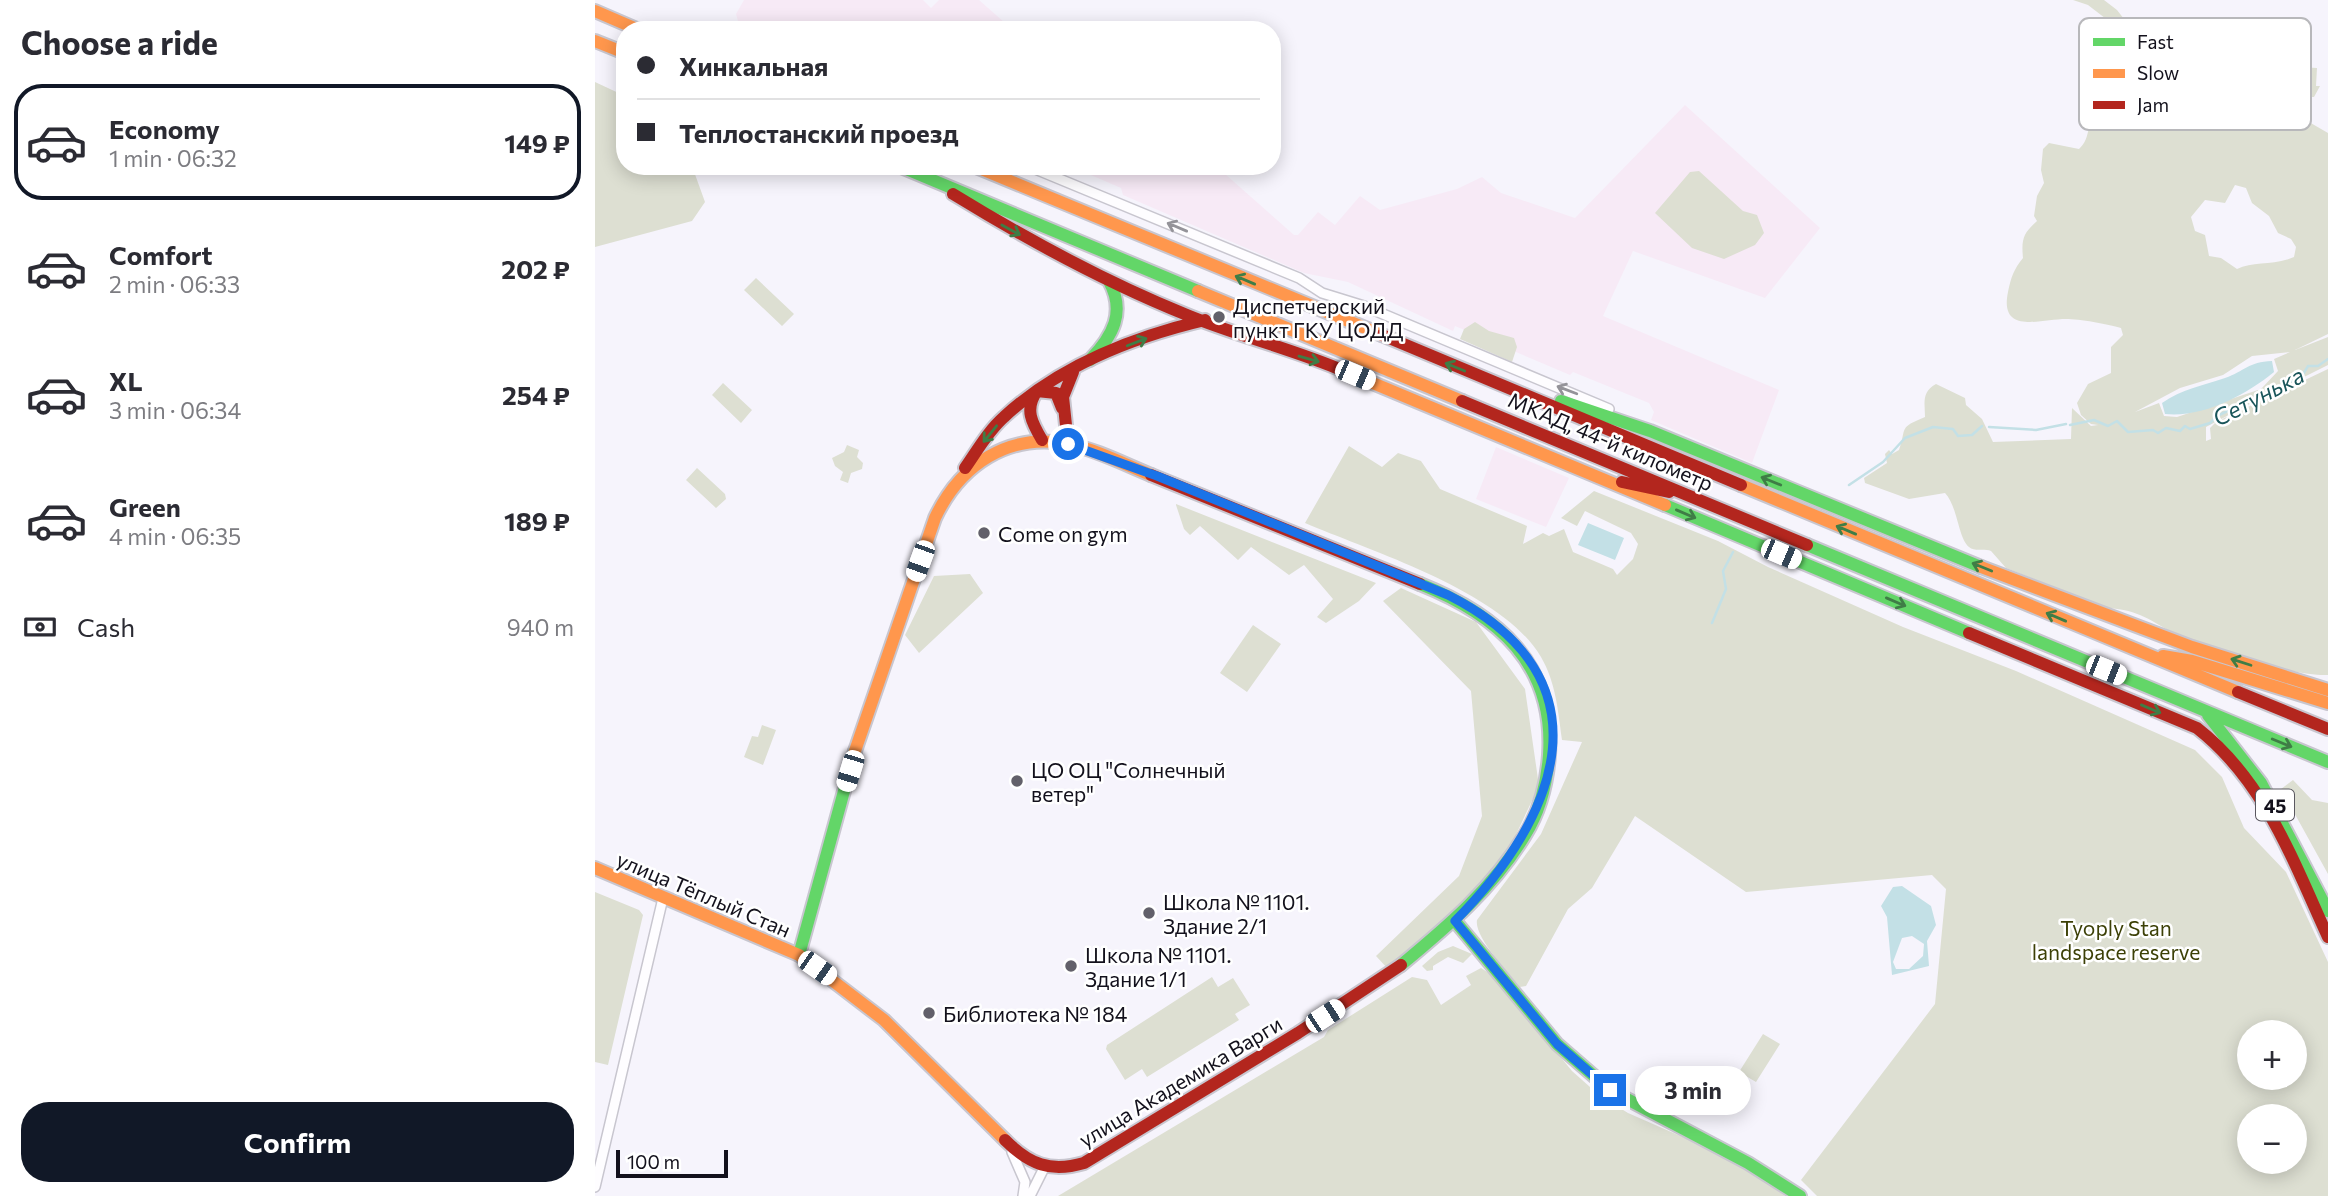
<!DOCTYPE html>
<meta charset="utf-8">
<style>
:root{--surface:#fff;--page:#f7f7f7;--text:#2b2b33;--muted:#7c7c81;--line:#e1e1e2;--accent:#111827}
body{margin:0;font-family:Commissioner,sans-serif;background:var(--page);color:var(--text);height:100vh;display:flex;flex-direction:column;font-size:26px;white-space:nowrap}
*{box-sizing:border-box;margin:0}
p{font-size:23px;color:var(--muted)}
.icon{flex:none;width:38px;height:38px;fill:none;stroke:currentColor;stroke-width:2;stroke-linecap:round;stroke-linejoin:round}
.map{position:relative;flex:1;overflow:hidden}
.sheet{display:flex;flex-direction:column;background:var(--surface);width:595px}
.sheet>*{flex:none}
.banner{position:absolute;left:21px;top:21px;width:665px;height:154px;border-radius:28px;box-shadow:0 4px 18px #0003;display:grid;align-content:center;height:154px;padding:0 21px;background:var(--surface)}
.fabs{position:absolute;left:1642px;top:1020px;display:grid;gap:14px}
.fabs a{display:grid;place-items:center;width:70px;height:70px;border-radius:50%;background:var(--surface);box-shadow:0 4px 18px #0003;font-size:35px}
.scale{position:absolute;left:21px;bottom:18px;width:112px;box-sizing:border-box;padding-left:7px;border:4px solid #13111c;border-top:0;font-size:19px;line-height:24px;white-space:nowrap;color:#13111c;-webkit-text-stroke:5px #fff;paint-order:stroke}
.end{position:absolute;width:32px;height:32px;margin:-16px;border:9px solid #1a73e8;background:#fff;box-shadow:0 0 0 4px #fff}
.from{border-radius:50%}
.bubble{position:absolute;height:49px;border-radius:24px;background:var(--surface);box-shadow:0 4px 18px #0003;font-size:23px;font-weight:700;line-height:49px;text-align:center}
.car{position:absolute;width:21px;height:42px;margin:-21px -10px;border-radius:9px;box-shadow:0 0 5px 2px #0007;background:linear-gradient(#fff 24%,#345 0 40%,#fff 0 76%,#345 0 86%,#fff 0)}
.banner b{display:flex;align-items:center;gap:24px;height:66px;font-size:26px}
.banner b+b{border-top:2px solid var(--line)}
.banner i{width:18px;height:18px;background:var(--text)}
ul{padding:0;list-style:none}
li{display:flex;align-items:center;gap:21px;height:116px;margin:0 14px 10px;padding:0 7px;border:4px solid transparent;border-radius:28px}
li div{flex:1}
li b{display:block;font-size:26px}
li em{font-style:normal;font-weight:700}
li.active{border-color:var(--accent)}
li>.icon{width:63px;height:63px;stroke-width:1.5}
h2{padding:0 21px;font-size:32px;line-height:84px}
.pay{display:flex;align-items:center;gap:18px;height:77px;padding:0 21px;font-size:26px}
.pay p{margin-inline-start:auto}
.primary-button{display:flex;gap:14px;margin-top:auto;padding:14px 21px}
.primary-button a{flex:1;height:80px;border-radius:28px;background:var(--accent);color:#fff;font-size:28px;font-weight:700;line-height:80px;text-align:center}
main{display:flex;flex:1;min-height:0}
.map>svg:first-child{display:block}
</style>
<main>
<section class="sheet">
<h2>Choose a ride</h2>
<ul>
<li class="active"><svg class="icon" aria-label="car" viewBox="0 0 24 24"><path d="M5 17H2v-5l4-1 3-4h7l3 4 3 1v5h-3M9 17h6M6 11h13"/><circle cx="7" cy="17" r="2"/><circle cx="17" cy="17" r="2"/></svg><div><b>Economy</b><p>1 min · 06:32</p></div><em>149 ₽</em></li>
<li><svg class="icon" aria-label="car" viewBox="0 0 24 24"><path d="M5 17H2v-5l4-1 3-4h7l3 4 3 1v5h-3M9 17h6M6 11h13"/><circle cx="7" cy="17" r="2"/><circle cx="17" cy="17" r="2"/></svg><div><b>Comfort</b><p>2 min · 06:33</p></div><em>202 ₽</em></li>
<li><svg class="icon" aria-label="car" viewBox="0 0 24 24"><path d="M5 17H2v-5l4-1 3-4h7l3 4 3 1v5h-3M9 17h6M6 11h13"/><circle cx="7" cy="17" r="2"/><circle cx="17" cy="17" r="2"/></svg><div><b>XL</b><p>3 min · 06:34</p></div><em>254 ₽</em></li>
<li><svg class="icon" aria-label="car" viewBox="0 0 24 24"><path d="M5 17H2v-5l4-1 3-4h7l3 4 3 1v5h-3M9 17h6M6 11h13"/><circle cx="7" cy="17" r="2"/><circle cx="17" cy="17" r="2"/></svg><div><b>Green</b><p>4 min · 06:35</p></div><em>189 ₽</em></li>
</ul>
<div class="pay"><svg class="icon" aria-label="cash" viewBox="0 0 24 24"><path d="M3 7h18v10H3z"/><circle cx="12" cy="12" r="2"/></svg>Cash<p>940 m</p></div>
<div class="primary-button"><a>Confirm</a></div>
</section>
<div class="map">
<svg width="1733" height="1196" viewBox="0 0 1733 1196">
<rect width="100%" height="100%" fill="#f6f4fc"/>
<path fill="#f7eaf6" d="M149 0H328L336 8 344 0H384L418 30 159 29 143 21 141 14Z
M1090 105 1225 228 1170 298 1038 251 1008 316 1184 390 1157 463 1056 420 1059 412 1054 403 978 372 975 375 860 326 858 331 753 282 709 273 528 195 526 188 475 166H570L577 172 601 166H621L699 235H703L723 212 740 225 765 196 785 210 862 189 887 177 906 193 980 218Z
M901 447 974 478 951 527 881 499Z"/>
<path fill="#dddfd2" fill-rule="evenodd" d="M1478 0H1509L1522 10 1550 46H1582L1733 133V334L1700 350 1733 337V365L1671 396 1666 389 1683 371 1679 359 1695 352 1657 356 1628 375 1585 388 1540 412 1564 403 1569 416 1582 417 1663 390 1666 398 1611 427V441L1616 439 1615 428 1621 422 1733 369V675C1704 677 1609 650 1582 635 1556 621 1544 610 1513 608L1411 568 1396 551C1389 548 1379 552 1374 547 1363 538 1363 507 1350 493L1314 499 1270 483 1269 478 1292 463 1290 454 1294 450 1297 454 1304 450C1312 427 1303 428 1330 417 1330 404 1326 392 1341 384L1370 398 1371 405 1387 419 1398 442 1476 439 1477 408 1496 426 1503 425 1496 424 1486 415 1482 403 1493 384 1516 373V347L1528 335 1526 328C1513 324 1484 319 1471 319 1446 319 1404 335 1413 292 1416 277 1419 269 1428 258 1426 238 1429 233 1442 221L1439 216 1442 196 1449 183 1446 170 1448 149 1454 143 1484 149C1497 138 1490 121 1505 107L1517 108 1534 62 1529 52 1514 41 1519 25 1493 5ZM1640 185 1651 188 1657 203 1674 216 1683 233 1696 239 1701 247 1699 257C1679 266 1658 261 1642 269L1626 258 1614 256 1610 235 1600 231 1596 217 1610 200 1630 203Z
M1705 67 1722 68 1721 86H1725L1719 97H1704Z
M0 82 30 96V166H97L110 202 97 221 0 247Z
M1104 171 1148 211 1162 215 1169 233 1160 245 1129 259 1097 248 1060 213 1095 172Z
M161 278 199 314 187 326 149 290Z
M880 322 894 331 919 338 922 347 917 362 865 339 869 329Z
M128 383 157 410 146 423 117 395Z
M252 445 264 450 262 457 268 463 267 469 256 473 253 483 245 480 248 472 240 466 237 458 249 452Z
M754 446 787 467 803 453 826 461 845 489 932 526 928 544 948 533 954 536 969 529 978 552 1018 569 1022 575 1038 559 1043 544 1036 533 990 511 982 526 966 518 999 491 1123 541 1173 567 1308 627 1421 671 1600 750 1627 777 1649 828 1691 872 1733 962V1196H1222L1206 1180 1340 1004 1351 889 1337 875 1151 892 1040 816 997 888 973 909 931 986 925 987C913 972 879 937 882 920L946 834 987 742 967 740C963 711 961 683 946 657 908 592 778 552 710 523ZM1654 1032H1699V1078H1654ZM1654 1116H1699V1162H1654Z
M102 468 130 494 131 499 121 508 91 480Z
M581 505V504L781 583 764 601 731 623 722 617 738 599 709 565 694 575 656 547 643 560 605 526 595 535 589 529Z
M375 574 388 593 324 653 310 635 339 576Z
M806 588 881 622 930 689 944 786 916 845 875 899 793 969 781 956 864 876 887 816 876 691 788 601Z
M658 625 686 644 652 692 625 673Z
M167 725 181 730 168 765 149 757 157 736 163 737Z
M1698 780 1717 800 1733 803V874L1686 789Z
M0 892 44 910 48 915 13 1065 0 1062Z
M858 946 877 954 868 963 853 957 838 966V970L832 971 827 966 843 952Z
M886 968 900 977 977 1071 1004 1095 1033 1113 1140 1160 1190 1196H463L729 1037 733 1030 817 977 832 980 846 1005 876 985 871 976Z
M617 977 623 987 638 978 655 1005 640 1014 644 1020 552 1077 547 1069 530 1080 511 1049 512 1045Z
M1168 1034 1185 1044 1161 1082 1144 1072Z"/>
<path fill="#c3e0e6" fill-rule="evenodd" d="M1677 361 1679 372C1651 395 1608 418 1570 414L1567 403C1587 389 1607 386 1630 378 1650 371 1653 362 1677 361Z
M993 523 1029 538 1020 560 983 545Z
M1307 886 1336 906 1341 925 1332 941 1334 966 1297 975 1292 917 1286 906 1298 887ZM1317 936 1329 944 1328 956 1314 969H1301L1298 962 1307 938Z"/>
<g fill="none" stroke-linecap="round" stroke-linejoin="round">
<path stroke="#c3e0e6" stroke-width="2.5" d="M1475 425 1499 420 1513 426 1522 421 1533 432 1558 430 1563 433 1571 428 1585 431 1590 426 1595 429 1615 423 1622 416 1707 376 1713 366H1723L1733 359
M1394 427 1441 430 1471 424
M1254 485 1288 462 1310 438 1338 427 1358 429 1363 436 1377 435 1387 426
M1117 623 1131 589 1128 571 1138 552"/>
<defs>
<path id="street" d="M433 166 704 278 727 293 769 306 1014 409
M417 1152 430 1182 428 1196
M0 1187 68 898
M435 1196 449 1168"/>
<path id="fast" d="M304 166 603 291
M495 360C518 336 531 312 514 281
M966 401 1055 431 1386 567
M1070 505 1374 633
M1212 545 1733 762
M1613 715 1666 783 1733 911
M860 921 962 1044 1015 1090 1153 1163 1205 1196
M204 955 260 751
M806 965C853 926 898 888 930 835 945 811 952 782 954 755 960 664 903 615 825 584"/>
<path id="slow" d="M0 11 44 30
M0 41 30 53
M379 166 787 335
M603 291 867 401
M749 371 1070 505
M1146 485 1643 692
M1386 567 1597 647 1733 690
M1568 656 1597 661 1733 703
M260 751 340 518C365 465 413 432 474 444 502 450 529 464 556 475
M0 868 204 955 289 1020 410 1140"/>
<path id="jam" d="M358 194C433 240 510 282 592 315 643 336 698 349 749 371
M787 335 1146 485
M867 401 1212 545
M447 440C437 423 429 409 442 391L461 393 467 408
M473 444 468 397 478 372
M370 468C382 451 393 431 409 417 464 366 538 337 610 320
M556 475 825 584
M1027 482 1074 492
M1374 633 1602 728C1670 781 1698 861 1733 937
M1643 692 1733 729
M410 1140C434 1164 455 1173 489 1163L703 1033 806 965"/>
</defs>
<use href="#street" stroke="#c8c6cf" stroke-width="12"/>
<use href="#fast" stroke="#c8c6cf" stroke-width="16"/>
<use href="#slow" stroke="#c8c6cf" stroke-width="16"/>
<use href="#jam" stroke="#c8c6cf" stroke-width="16"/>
<use href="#street" stroke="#fefdff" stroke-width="9"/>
<use href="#fast" stroke="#63d668" stroke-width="12"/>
<use href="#slow" stroke="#ff974d" stroke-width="12"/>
<use href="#jam" stroke="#b3261e" stroke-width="12"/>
</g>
<defs><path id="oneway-shaft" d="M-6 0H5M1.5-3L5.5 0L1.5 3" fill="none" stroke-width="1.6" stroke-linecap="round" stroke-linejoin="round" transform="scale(1.75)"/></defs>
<g stroke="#949399">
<use href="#oneway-shaft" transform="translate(582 227) rotate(-157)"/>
<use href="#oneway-shaft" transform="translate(972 390) rotate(-159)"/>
</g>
<g stroke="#3f7d46">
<use href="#oneway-shaft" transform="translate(416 230) rotate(29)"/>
<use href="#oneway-shaft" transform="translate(650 280) rotate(-157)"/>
<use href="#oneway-shaft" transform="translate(542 342) rotate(-21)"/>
<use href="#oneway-shaft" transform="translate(714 359) rotate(16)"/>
<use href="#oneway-shaft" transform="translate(860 367) rotate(-158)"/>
<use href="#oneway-shaft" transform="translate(395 434) rotate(129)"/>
<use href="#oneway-shaft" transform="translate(1176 481) rotate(-158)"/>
<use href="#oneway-shaft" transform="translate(1091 514) rotate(23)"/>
<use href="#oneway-shaft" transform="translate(1251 530) rotate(-157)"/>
<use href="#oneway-shaft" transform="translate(1387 567) rotate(-158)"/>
<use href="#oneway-shaft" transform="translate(1301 602) rotate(23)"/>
<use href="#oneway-shaft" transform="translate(1461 617) rotate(-157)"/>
<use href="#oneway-shaft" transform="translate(1646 662) rotate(-162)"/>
<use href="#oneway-shaft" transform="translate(1556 709) rotate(23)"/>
<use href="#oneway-shaft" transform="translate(1687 743) rotate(22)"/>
</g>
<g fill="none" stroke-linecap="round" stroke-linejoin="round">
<path stroke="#1a73e8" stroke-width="9" d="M473 444 562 476 853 595C1017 678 965 815 860 921L962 1044 1015 1090"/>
</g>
<g fill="#62606a" stroke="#fff" stroke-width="2.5">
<circle cx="624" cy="317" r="7"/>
<circle cx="389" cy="533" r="7"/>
<circle cx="422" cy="781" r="7"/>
<circle cx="554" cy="913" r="7"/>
<circle cx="476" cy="966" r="7"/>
<circle cx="334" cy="1013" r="7"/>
</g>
<g text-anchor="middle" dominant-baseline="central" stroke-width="5" stroke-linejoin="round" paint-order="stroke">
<rect fill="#fff" stroke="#5a5860" stroke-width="2" x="1661" y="789.5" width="38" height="31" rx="5"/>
<g font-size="19" font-weight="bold" fill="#13111c">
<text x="1680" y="805">45</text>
</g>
<g font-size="21" fill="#13111c" stroke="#fff" text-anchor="start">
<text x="638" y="305">Диспетчерский<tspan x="638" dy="24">пункт ГКУ ЦОДД</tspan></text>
<text x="403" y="533">Come on gym</text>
<text x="436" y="769">ЦО ОЦ "Солнечный<tspan x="436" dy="24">ветер"</tspan></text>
<text x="568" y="901">Школа № 1101.<tspan x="568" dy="24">Здание 2/1</tspan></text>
<text x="490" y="954">Школа № 1101.<tspan x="490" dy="24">Здание 1/1</tspan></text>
<text x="348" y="1013">Библиотека № 184</text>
</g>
<g font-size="21" fill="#13111c" stroke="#fff">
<text transform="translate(1016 441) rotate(23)">МКАД, 44-й километр</text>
<text transform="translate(109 894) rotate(23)">улица Тёплый Стан</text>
<text transform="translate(585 1081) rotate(-31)">улица Академика Варги</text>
</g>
<g font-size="21" fill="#3c4006" stroke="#fff">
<text x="1521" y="927">Tyoply Stan<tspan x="1521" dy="24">landspace reserve</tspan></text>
</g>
<g font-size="23" font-style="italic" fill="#19555a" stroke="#fff">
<text transform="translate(1663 396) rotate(-28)">Сетунька</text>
</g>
</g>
<rect x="1484" y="18" width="232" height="112" rx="10" fill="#fff" stroke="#b8b8bb" stroke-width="2"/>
<rect x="1498" y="38" width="32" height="8" fill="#63d668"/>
<rect x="1498" y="69" width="32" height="9" fill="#ff974d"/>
<rect x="1498" y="101" width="32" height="8" fill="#b3261e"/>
<g font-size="19" fill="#13111c">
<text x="1542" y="49">Fast</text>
<text x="1542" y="80">Slow</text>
<text x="1542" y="112">Jam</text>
</g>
</svg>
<div class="fabs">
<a>+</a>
<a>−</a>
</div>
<div class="scale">100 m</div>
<i class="end from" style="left:473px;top:444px"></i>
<i class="end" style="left:1015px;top:1090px"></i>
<div class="bubble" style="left:1040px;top:1066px;width:116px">3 min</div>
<i class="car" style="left:760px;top:375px;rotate:113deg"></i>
<i class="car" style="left:1186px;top:554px;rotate:113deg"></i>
<i class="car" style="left:325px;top:561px;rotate:200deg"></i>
<i class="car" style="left:1511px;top:670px;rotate:112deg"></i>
<i class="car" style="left:255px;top:771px;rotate:197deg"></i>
<i class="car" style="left:222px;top:968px;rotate:125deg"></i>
<i class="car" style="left:730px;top:1016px;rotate:57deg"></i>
<div class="banner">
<b><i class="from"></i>Хинкальная</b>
<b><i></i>Теплостанский проезд</b>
</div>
</div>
</main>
